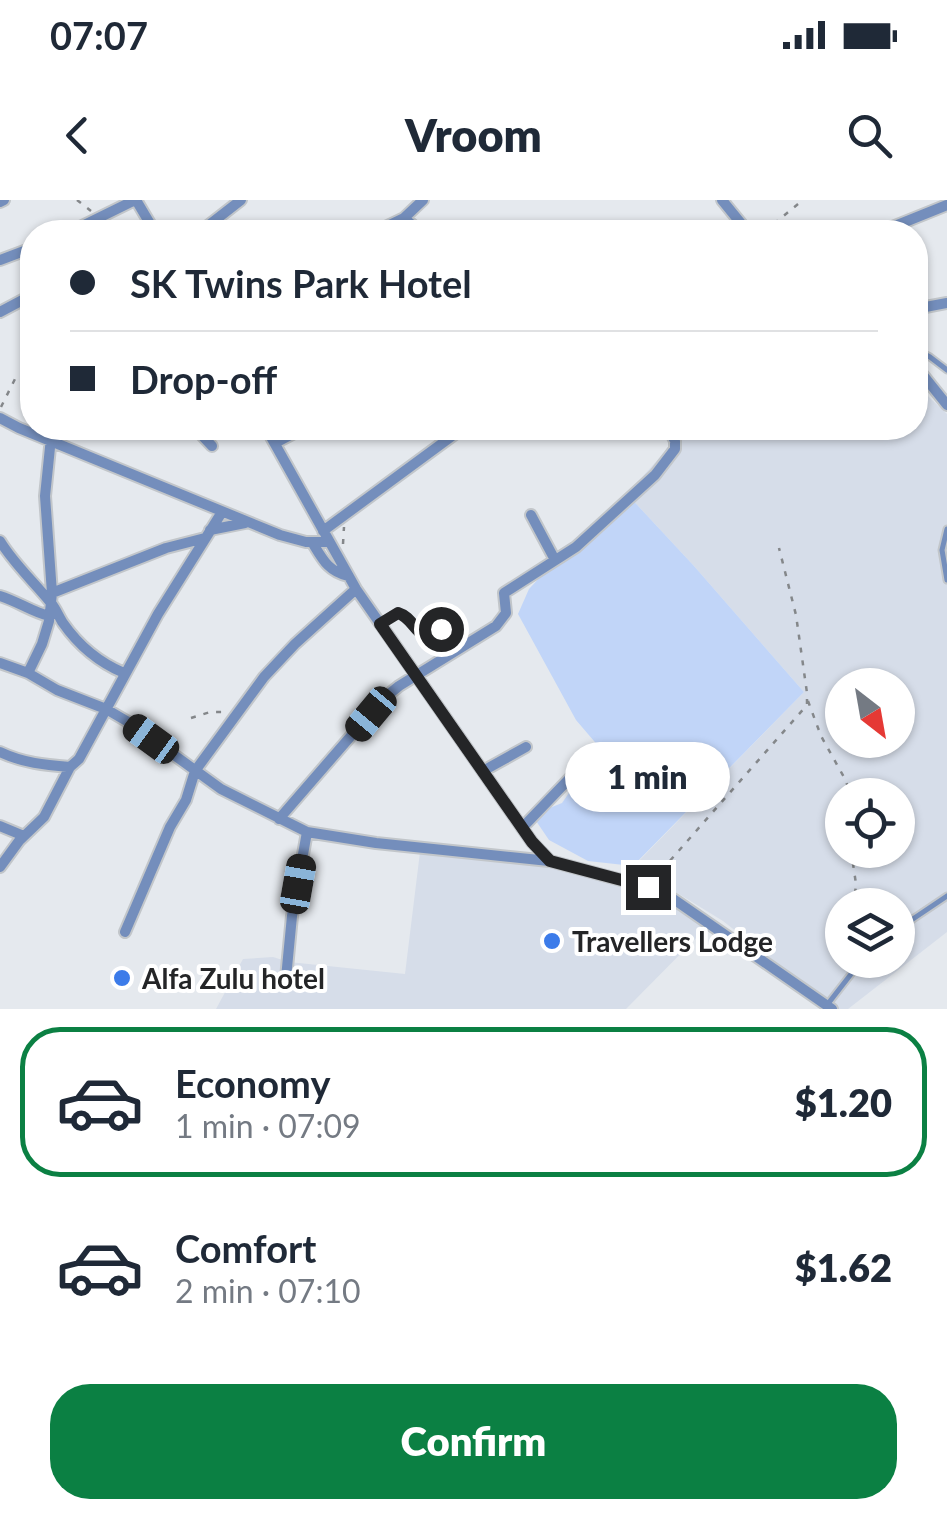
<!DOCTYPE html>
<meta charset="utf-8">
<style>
:root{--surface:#fff;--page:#f6f6f7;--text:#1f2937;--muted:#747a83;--line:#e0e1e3;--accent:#0b8043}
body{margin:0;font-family:Lato,sans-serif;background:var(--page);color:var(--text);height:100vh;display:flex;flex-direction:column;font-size:38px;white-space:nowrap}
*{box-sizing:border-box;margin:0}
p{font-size:32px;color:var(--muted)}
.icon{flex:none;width:55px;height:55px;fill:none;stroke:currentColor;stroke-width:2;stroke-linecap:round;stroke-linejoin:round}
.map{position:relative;height:809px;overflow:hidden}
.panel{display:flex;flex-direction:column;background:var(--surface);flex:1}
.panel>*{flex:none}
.banner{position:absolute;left:20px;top:20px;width:908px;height:220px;border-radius:40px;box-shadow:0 2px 8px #0004;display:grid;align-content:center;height:220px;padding:0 50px;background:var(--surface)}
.needle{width:65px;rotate:149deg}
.buttons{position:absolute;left:825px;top:468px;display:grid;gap:20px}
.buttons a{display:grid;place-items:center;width:90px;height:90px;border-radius:50%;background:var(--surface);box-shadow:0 2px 8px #0004;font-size:50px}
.end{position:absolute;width:45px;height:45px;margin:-22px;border:12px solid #242527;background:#fff;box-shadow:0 0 0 5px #fff}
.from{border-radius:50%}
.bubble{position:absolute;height:70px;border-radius:35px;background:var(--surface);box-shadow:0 2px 8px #0004;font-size:32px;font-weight:800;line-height:70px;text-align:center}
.car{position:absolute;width:30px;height:60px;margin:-30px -15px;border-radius:12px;box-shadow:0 0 8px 2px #0007;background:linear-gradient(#222 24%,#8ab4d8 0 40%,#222 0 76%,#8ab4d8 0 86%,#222 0)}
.banner b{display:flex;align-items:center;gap:35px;height:95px;font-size:38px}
.banner b+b{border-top:2px solid var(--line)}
.banner i{width:25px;height:25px;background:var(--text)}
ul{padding:18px 0 0;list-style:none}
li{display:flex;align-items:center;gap:30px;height:150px;margin:0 20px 15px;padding:0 30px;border:5px solid transparent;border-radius:40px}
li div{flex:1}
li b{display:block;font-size:38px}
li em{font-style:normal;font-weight:800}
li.current{border-color:var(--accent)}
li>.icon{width:90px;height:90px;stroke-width:1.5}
.button{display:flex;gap:20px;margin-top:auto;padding:20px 50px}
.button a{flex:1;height:115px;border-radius:40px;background:var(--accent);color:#fff;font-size:40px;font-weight:800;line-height:115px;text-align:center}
.status{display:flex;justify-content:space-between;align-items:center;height:70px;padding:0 50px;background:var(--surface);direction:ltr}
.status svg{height:28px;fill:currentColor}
header{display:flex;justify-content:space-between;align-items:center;height:130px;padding:0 50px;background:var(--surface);font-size:45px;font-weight:800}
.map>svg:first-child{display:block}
</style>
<div class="status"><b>07:07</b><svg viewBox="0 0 49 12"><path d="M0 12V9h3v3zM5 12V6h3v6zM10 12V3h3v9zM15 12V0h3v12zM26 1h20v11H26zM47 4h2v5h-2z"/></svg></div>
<header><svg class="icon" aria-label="back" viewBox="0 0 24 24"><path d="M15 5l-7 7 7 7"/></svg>Vroom<svg class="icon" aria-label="search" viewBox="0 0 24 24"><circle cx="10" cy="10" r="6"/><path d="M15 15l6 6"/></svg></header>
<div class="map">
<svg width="947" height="809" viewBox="0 0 947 809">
<rect width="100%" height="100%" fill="#e5e9ee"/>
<path fill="#d6dde9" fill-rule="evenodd" d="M915 184 947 214V732L848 809H835L723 721 674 691 631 669 804 492 694 366 627 294 686 228H915ZM842 485H898V540H842ZM842 595H898V650H842ZM842 705H898V760H842Z
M420 652 560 665 646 684 710 724 626 809H216L243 759 273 757 289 762 405 774Z"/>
<path fill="#c1d5f8" d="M627 294 694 366 804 492 633 666 588 661 549 640 532 615 562 603 600 548 576 520 518 414 529 389 567 348Z"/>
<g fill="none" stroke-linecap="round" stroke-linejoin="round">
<defs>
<path id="lane" d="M915 149 930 157 947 170
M947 329 942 350 947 380
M382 422 391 416 403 414 418 432 430 436 441 429 455 416
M898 729 947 696
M827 805 862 760"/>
<path id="street" d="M136 0 155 32
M722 0 748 32
M0 2 4 0
M404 18 421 32
M70 32 135 0
M200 32 241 0
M375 32 404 18 423 0
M880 32 947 5
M0 60 32 48
M915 109 947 103
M0 112 32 95
M915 165 947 205
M0 218 19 228 280 335 306 342H329
M195 228 212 246
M266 228 356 389 532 642 550 661 651 688 669 696 832 809
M275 243 298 231 312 228
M531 315 555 360
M210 330 245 323
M323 331 463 228
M0 341C14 364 34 382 51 403 56 409 59 417 63 423 79 446 98 462 124 473
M312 342C323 360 328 371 348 376
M52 393 166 348 205 338
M0 396C17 401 32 412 49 416
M0 463 28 473 57 490 106 509 130 523 221 589 307 632 376 643 549 661
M28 473 42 444 49 421 52 393 45 296 52 228
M0 552C23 563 45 565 70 567L79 559 158 414 222 312
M483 571 526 547
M279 619 383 499 399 486 496 426 506 413 504 393 576 347 655 275 675 249V241L668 228
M0 626 24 636
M522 628 570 578
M0 667 19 641 44 617 70 567
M125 732 170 627 186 600 195 571 264 477 295 444 356 389
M286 778 292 716 307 632"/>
</defs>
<use href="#lane" stroke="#c2c6ca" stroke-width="9"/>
<use href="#street" stroke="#c2c6ca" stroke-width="14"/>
<path stroke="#84878a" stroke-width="2.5" stroke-dasharray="5 8" stroke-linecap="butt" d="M77 0 91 11
M764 32 803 0
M1 207 18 173
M343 344 344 327
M808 501 821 536 845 579 851 595
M191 518 210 512H224
M851 650 856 684 854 705
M653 680 807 505V493L796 415 779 348"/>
<use href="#lane" stroke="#748ebc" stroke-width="5"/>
<use href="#street" stroke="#748ebc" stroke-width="10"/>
</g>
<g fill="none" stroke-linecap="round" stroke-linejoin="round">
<path stroke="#242527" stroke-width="12" d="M441 429 425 436C414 430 411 417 398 413L380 424 532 642 550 661 648 687"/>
</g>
<g fill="#3c7be9" stroke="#fff" stroke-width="4">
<circle cx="552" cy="741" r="10"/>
<circle cx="122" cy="778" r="10"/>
</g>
<g text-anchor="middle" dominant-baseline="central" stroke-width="8" stroke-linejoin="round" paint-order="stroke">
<g font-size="28" font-weight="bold" fill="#242527" stroke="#fff" text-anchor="start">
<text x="572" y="741">Travellers Lodge</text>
<text x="142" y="778">Alfa Zulu hotel</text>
</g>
</g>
</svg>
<div class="buttons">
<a><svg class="needle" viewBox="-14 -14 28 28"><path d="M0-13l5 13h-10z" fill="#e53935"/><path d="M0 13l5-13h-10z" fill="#747a83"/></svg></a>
<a><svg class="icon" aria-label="locate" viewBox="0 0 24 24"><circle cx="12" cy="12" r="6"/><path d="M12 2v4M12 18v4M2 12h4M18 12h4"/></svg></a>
<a><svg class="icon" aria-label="layers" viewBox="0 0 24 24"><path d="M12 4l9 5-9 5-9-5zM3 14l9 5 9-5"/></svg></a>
</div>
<i class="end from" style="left:441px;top:429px"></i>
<i class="end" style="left:648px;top:687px"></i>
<div class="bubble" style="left:565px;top:542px;width:165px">1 min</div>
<i class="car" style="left:371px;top:514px;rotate:220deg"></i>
<i class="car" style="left:151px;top:539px;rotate:306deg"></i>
<i class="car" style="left:298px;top:684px;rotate:10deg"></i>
<div class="banner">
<b><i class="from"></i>SK Twins Park Hotel</b>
<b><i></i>Drop-off</b>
</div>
</div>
<section class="panel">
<ul>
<li class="current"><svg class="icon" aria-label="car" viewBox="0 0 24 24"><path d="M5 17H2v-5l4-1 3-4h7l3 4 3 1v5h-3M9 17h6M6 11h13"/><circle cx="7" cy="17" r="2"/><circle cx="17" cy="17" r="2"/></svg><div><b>Economy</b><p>1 min · 07:09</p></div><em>$1.20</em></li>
<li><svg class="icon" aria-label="car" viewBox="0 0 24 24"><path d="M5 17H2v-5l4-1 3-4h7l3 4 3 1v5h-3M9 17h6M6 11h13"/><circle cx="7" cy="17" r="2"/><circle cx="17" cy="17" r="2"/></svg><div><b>Comfort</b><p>2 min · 07:10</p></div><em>$1.62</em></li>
</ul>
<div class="button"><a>Confirm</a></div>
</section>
